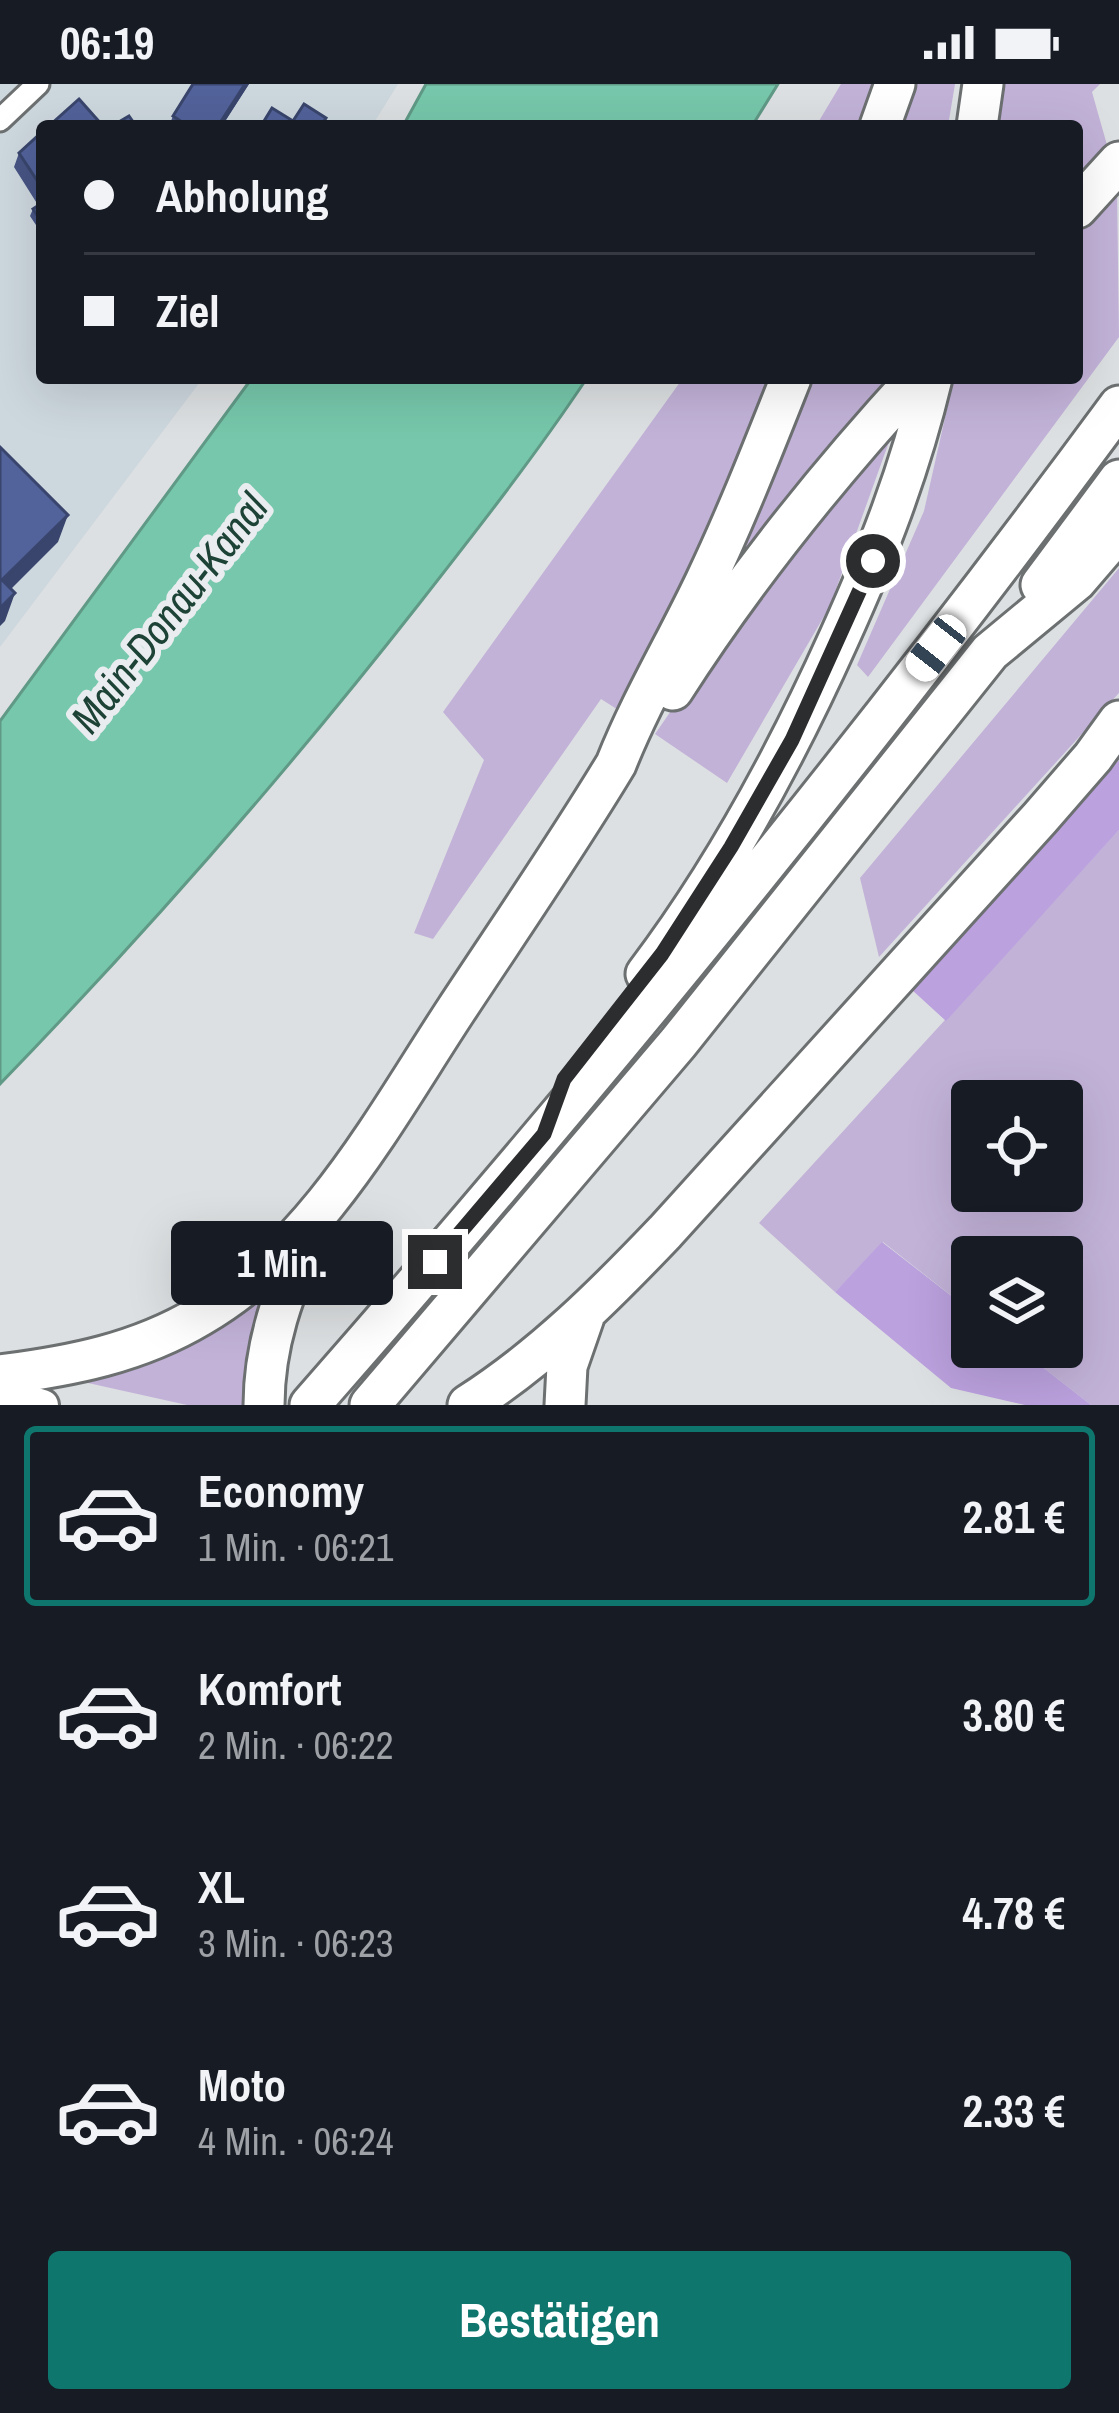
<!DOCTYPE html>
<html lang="de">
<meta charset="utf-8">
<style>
:root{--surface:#171b24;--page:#242831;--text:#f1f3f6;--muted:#9ea1a6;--line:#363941;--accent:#0f766e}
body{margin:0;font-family:"Archivo Narrow",sans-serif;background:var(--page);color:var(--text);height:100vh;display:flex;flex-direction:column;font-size:45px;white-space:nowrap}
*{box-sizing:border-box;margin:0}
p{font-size:39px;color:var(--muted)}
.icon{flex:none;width:66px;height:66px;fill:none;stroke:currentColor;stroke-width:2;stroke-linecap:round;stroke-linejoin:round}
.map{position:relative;height:1321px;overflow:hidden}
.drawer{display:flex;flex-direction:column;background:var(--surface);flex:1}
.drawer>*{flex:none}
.guide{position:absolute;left:36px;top:36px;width:1047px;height:264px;border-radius:12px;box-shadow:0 12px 48px #0002;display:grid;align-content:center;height:264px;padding:0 48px;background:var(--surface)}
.fabs{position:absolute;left:951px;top:996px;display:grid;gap:24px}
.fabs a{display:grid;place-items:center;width:132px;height:132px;border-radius:12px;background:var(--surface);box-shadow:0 12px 48px #0002;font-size:60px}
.end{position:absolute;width:54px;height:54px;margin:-27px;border:15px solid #2c2d2e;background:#fff;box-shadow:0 0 0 6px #fff}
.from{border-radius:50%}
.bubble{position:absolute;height:84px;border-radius:12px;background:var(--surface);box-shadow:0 12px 48px #0002;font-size:39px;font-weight:700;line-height:84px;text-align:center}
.car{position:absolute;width:36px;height:72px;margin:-36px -18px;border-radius:15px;box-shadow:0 0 9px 3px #0007;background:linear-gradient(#fff 24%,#345 0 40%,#fff 0 76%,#345 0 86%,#fff 0)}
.guide b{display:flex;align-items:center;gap:42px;height:114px;font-size:45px}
.guide b+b{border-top:3px solid var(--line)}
.guide i{width:30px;height:30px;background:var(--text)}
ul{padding:21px 0 0;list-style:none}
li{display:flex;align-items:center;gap:36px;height:180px;margin:0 24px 18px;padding:0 24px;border:6px solid transparent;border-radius:12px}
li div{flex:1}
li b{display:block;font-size:45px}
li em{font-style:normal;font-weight:700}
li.on{border-color:var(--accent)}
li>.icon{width:108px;height:108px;stroke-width:1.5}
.primary-button{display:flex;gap:24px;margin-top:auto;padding:24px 48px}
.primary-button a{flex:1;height:138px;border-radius:12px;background:var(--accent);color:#fff;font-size:48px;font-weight:700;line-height:138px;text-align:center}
.status{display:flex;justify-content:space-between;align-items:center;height:84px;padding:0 60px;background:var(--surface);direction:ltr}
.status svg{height:33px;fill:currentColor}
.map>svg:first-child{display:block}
</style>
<div class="status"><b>06:19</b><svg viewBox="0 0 49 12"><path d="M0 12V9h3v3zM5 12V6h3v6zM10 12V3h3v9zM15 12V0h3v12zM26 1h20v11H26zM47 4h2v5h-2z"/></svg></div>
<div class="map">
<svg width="1119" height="1321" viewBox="0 0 1119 1321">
<rect width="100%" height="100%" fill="#dde0e2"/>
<path fill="#cdd7de" d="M0 0H398L372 42H42V294H203L0 563Z"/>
<path fill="#c2b2d8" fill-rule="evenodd" d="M841 0H878L864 42H816Z
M908 0H955L948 42H894Z
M1003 0H1100L1092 8 1109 68 1077 101V42H997Z
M1117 102 1119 253 868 593 857 581 924 427 954 294H1077V146Z
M683 294H777L685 513 623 629 601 615 433 855 414 849 484 676 443 628Z
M807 294H893L755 471 735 463Z
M894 344 830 522 727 699 655 650 769 485Z
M1119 484V609L879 873 860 794Z
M1119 746V1321H1091L1017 1263H1062V1173H972V1228L883 1158 835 1208 759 1139ZM972 1017H1062V1107H972Z
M268 1197 249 1321H187L70 1295Z"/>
<path fill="#bba1de" d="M1119 676V746L946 937 911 905Z
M882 1158 972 1228V1263H1017L1091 1321H1025L951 1304 835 1208Z"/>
<path fill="#76c7ab" stroke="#609986" stroke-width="3" d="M426 0H778L752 42H403Z
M252 294H587C535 372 477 446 419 520 288 687 148 847 0 1000V637Z"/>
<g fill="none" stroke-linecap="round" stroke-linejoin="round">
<defs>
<path id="street" d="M0 36 38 0"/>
<path id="secondary" d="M0 1308 43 1321"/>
<path id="highway" d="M880 42 895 0
M977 42 983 0
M1077 124 1119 78
M1041 501 1119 396
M673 606C744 495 828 391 917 294
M646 890C724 787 786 672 839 554 878 468 910 386 932 294
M0 1291C71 1282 138 1269 200 1232 317 1164 385 1034 456 926 510 844 566 763 616 680 641 617 676 559 705 498 737 431 764 362 791 294
M264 1321C264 1259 284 1208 308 1152
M310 1321C593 999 865 667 1119 322
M370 1321 678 959 990 568 1076 497 1119 447
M468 1321C543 1273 604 1212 665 1148L1040 734 1093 673 1119 637
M565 1321 567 1282 584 1233"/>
</defs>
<use href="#street" stroke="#6d7071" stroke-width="27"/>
<use href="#secondary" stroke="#6d7071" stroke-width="36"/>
<use href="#highway" stroke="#6d7071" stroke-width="45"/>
<use href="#street" stroke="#fff" stroke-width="21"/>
<use href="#secondary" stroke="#fff" stroke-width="30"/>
<use href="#highway" stroke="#fff" stroke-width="39"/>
</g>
<path fill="#475484" d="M193 0H249L222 42H169L173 32Z
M42 48V150L30 132 33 125 38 121 14 83 19 69Z"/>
<path fill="#39456c" d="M245 0H249L222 42H218Z
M68 431 58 458 0 516 2 496Z
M15 509 5 537 0 542V524Z"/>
<path fill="#52629a" stroke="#39456c" stroke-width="3" d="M193 0H245L218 42H188L173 32Z
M79 15 103 42H49Z
M304 20 326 34 321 42H261L272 24 293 37Z
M129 32 136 42H112Z
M42 48V104L19 69Z
M42 119V139L33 125Z
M0 363 68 431 2 496 15 509 0 524Z"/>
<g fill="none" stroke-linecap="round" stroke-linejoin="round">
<path stroke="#2c2d2e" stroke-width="15" d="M435 1178 544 1050 564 995 662 870 731 763 792 656 873 477"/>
</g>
<g text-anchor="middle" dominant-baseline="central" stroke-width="12" stroke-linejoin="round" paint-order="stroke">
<g font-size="42" font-style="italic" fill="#1d4236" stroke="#eaedef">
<text transform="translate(169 529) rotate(-52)">Main-Donau-Kanal</text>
</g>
</g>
</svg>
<div class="fabs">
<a><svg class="icon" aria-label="locate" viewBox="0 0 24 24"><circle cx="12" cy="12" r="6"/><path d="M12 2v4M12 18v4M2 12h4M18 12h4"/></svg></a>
<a><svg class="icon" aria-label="layers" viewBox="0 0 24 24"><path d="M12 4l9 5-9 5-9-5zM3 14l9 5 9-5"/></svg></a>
</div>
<i class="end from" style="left:873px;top:477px"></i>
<i class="end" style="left:435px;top:1178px"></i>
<div class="bubble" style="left:171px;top:1137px;width:222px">1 Min.</div>
<i class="car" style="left:936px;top:564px;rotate:218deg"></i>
<div class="guide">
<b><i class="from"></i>Abholung</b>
<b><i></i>Ziel</b>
</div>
</div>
<section class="drawer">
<ul>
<li class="on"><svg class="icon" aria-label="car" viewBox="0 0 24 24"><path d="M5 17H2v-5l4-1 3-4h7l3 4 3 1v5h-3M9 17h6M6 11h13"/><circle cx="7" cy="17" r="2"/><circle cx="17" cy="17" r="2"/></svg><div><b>Economy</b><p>1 Min. · 06:21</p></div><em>2.81 €</em></li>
<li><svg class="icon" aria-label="car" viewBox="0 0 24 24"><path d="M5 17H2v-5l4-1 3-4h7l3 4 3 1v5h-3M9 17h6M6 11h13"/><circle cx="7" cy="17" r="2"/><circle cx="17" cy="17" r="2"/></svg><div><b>Komfort</b><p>2 Min. · 06:22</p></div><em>3.80 €</em></li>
<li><svg class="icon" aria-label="car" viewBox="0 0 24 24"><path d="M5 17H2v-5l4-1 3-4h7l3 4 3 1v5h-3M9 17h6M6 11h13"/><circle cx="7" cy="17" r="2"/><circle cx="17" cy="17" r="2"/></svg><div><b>XL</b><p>3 Min. · 06:23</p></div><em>4.78 €</em></li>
<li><svg class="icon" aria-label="car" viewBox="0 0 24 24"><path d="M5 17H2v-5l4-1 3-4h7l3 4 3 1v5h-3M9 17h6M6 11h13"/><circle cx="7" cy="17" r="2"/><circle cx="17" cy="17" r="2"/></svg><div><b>Moto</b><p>4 Min. · 06:24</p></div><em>2.33 €</em></li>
</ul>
<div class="primary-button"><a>Bestätigen</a></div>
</section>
